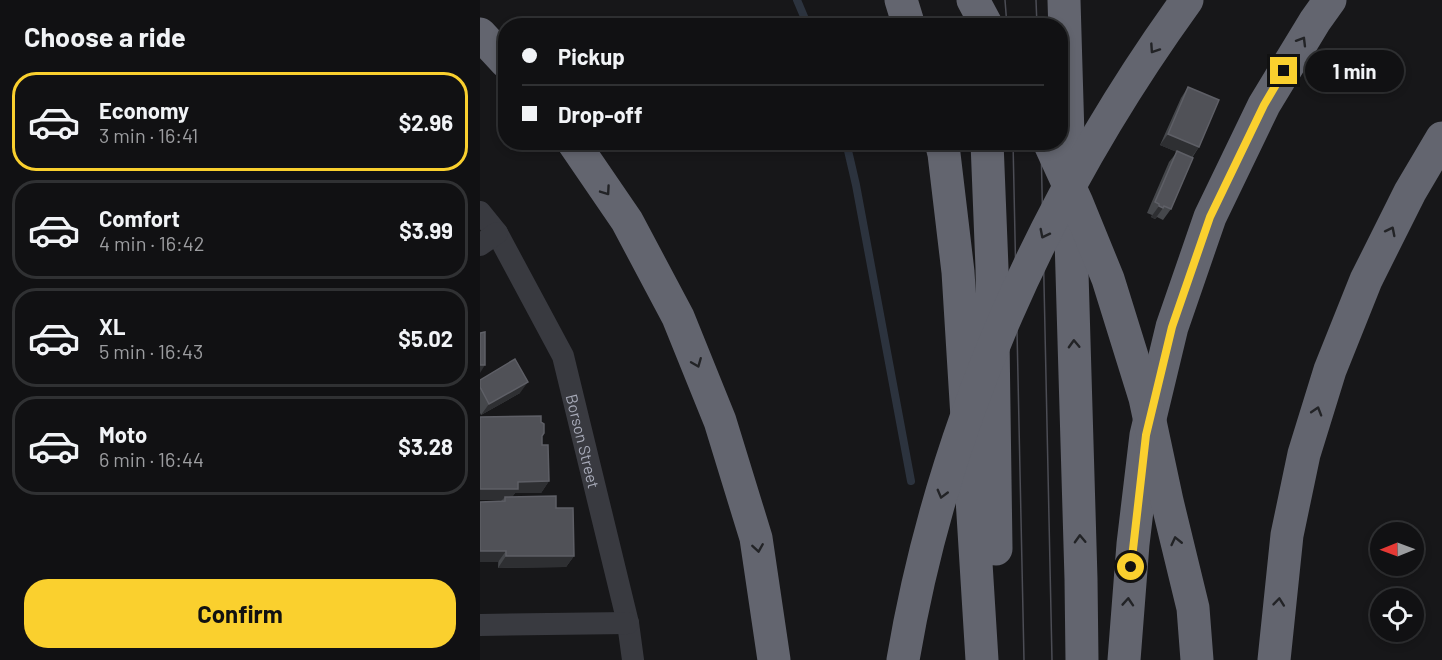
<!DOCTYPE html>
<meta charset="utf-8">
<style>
:root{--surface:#111113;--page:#1e1f21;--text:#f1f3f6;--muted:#9c9da0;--line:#303133;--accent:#fad02e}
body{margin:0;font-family:Barlow,sans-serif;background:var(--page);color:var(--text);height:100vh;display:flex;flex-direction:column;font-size:22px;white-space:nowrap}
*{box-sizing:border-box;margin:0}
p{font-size:20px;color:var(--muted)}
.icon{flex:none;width:33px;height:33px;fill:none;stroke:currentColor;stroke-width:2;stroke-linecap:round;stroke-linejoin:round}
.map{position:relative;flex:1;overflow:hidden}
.side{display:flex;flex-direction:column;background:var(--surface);width:480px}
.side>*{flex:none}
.top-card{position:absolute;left:18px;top:18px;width:570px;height:132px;border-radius:24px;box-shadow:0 3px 9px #0003,0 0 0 2px var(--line);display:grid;align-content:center;height:132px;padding:0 24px;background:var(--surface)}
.needle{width:39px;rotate:269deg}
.fabs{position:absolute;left:890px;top:522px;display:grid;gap:12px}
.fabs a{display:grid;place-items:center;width:54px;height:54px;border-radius:50%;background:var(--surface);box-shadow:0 3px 9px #0003,0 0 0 2px var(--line);font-size:30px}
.end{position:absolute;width:27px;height:27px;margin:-14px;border:8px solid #fad02e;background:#111;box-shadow:0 0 0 3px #111}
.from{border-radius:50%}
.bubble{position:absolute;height:42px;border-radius:21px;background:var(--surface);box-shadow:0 3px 9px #0003,0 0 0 2px var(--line);font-size:20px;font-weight:700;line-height:42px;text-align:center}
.top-card b{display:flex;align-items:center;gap:21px;height:57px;font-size:22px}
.top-card b+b{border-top:2px solid var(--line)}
.top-card i{width:15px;height:15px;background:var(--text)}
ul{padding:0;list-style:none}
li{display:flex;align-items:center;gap:18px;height:99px;margin:0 12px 9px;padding:0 12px;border:3px solid var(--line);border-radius:24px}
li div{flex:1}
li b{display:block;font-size:22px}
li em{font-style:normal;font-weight:700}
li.on{border-color:var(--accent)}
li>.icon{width:54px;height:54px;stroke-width:1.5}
h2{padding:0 24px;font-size:27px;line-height:72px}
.primary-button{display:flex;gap:12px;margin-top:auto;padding:12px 24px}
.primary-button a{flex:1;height:69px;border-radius:24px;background:var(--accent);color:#111;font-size:24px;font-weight:700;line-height:69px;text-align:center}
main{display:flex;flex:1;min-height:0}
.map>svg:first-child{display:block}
</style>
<main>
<section class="side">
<h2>Choose a ride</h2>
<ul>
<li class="on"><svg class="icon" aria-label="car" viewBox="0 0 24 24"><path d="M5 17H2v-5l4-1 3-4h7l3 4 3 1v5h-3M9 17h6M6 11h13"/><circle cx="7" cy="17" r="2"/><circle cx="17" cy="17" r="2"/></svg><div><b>Economy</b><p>3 min · 16:41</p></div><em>$2.96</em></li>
<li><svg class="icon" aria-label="car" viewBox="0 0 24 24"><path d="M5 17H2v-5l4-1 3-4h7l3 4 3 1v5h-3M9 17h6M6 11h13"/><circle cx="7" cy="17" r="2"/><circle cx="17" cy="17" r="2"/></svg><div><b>Comfort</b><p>4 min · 16:42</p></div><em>$3.99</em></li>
<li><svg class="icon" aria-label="car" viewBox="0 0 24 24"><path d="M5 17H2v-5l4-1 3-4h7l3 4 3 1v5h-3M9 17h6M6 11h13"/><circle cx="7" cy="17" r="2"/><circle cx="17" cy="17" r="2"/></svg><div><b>XL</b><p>5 min · 16:43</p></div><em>$5.02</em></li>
<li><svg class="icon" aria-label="car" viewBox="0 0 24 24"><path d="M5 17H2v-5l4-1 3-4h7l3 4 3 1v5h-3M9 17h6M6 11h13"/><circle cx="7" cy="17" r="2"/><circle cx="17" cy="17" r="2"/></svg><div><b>Moto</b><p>6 min · 16:44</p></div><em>$3.28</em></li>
</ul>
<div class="primary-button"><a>Confirm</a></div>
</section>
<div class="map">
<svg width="962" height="660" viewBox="0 0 962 660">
<rect width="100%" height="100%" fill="#171719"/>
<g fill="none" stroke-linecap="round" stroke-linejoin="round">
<path stroke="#2c333e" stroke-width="8" d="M317 0 328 26
M366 142 376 185 431 481"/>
<g stroke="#393a40" stroke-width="22">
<path id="s1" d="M0 212 17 233 83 356 148 623 153 660"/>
<path d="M0 245 17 233"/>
<path d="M0 625 148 623"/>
</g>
<path stroke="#63656f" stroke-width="33" d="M421 0 429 26
M584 0 601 579 602 660
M0 34 26 62
M93 142 147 221 198 317 240 421 276 538 294 660
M461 142 464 154 478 272 502 660
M507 142 512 268 516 549
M644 660 653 544 666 435 692 327 730 217 784 105 835 21 850 0
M794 660 807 535 824 454 850 370 886 280 930 192 962 138"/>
<path stroke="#4c4d55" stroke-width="1.5" d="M525 0 527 26
M556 0 557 26
M533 142 544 660
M561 142 572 660"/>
<path stroke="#63656f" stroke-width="33" d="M493 0 507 26
M569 142 597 203 628 279 665 398 687 501 713 608 717 660
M423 660C463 422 566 195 707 0"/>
</g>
<path fill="#45474b" d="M708 87 719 147 712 158 691 209 683 220 677 217 675 219 671 217 672 215 667 213 689 162 697 152 680 145 701 98Z
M0 380 40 393 1 415 0 413Z
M0 417 62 437V445L69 481 61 493H35L32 497 76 508 94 556 86 567 18 568 21 501 22 500H0Z"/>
<path fill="#2e2f32" d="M688 134 719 147 711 158 680 145Z
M679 206 683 208 675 219 671 217Z
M0 365H5L0 373Z
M48 382 40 393 1 415 9 404Z
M69 481 61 493H35L30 500 25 497 22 500H0V489L38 482Z
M0 551H26L18 562H0Z
M26 556H94L86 567 18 568Z"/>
<path fill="#505157" stroke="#5e5f66" stroke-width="1.5" d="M708 87 739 100 719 147 688 134Z
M697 151 713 158 691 209 684 206 683 208 679 206V204L675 202Z
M5 332V365H0V333Z
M35 359 48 382 9 404 0 387V380Z
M61 416V422L64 424V433L62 436V445H68L69 481 38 482V489H0V417Z
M76 496V508H93L94 556H26V551H0V502L25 501V497Z"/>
<defs><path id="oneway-chevron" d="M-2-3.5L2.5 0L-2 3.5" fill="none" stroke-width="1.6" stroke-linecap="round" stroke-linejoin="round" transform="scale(1.5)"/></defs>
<g stroke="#222326">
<use href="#oneway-chevron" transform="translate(822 41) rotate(-59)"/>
<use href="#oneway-chevron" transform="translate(674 49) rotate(124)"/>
<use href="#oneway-chevron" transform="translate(126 191) rotate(55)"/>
<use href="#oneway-chevron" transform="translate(911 231) rotate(-63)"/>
<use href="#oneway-chevron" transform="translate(564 234) rotate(117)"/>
<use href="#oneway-chevron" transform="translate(594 344) rotate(-92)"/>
<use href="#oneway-chevron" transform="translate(217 363) rotate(68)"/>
<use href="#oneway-chevron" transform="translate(837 411) rotate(-73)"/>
<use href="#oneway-chevron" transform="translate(462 494) rotate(105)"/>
<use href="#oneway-chevron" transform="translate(600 539) rotate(-92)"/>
<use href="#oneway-chevron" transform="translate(696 541) rotate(-103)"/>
<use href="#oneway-chevron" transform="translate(278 548) rotate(81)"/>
<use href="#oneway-chevron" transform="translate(648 602) rotate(-86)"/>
<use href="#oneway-chevron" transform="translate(799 602) rotate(-84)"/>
</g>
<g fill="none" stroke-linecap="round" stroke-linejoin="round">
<path stroke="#fad02e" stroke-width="8" d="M651 567 666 435 692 327 730 217 784 105 804 71"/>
</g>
<g text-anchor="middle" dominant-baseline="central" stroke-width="4.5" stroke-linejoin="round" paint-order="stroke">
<g font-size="16" fill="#a8abb9" stroke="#121214">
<text stroke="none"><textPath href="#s1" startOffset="254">Borson Street</textPath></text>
</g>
</g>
</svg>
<div class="fabs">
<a><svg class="needle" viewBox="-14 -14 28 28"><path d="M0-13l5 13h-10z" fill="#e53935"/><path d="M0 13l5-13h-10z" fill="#9c9da0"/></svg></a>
<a><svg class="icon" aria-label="locate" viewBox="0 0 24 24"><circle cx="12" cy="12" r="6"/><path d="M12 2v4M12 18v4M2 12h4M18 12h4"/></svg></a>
</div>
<i class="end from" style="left:651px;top:567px"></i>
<i class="end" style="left:804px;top:71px"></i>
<div class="bubble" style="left:825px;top:50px;width:99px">1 min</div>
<div class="top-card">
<b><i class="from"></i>Pickup</b>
<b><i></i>Drop-off</b>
</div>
</div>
</main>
